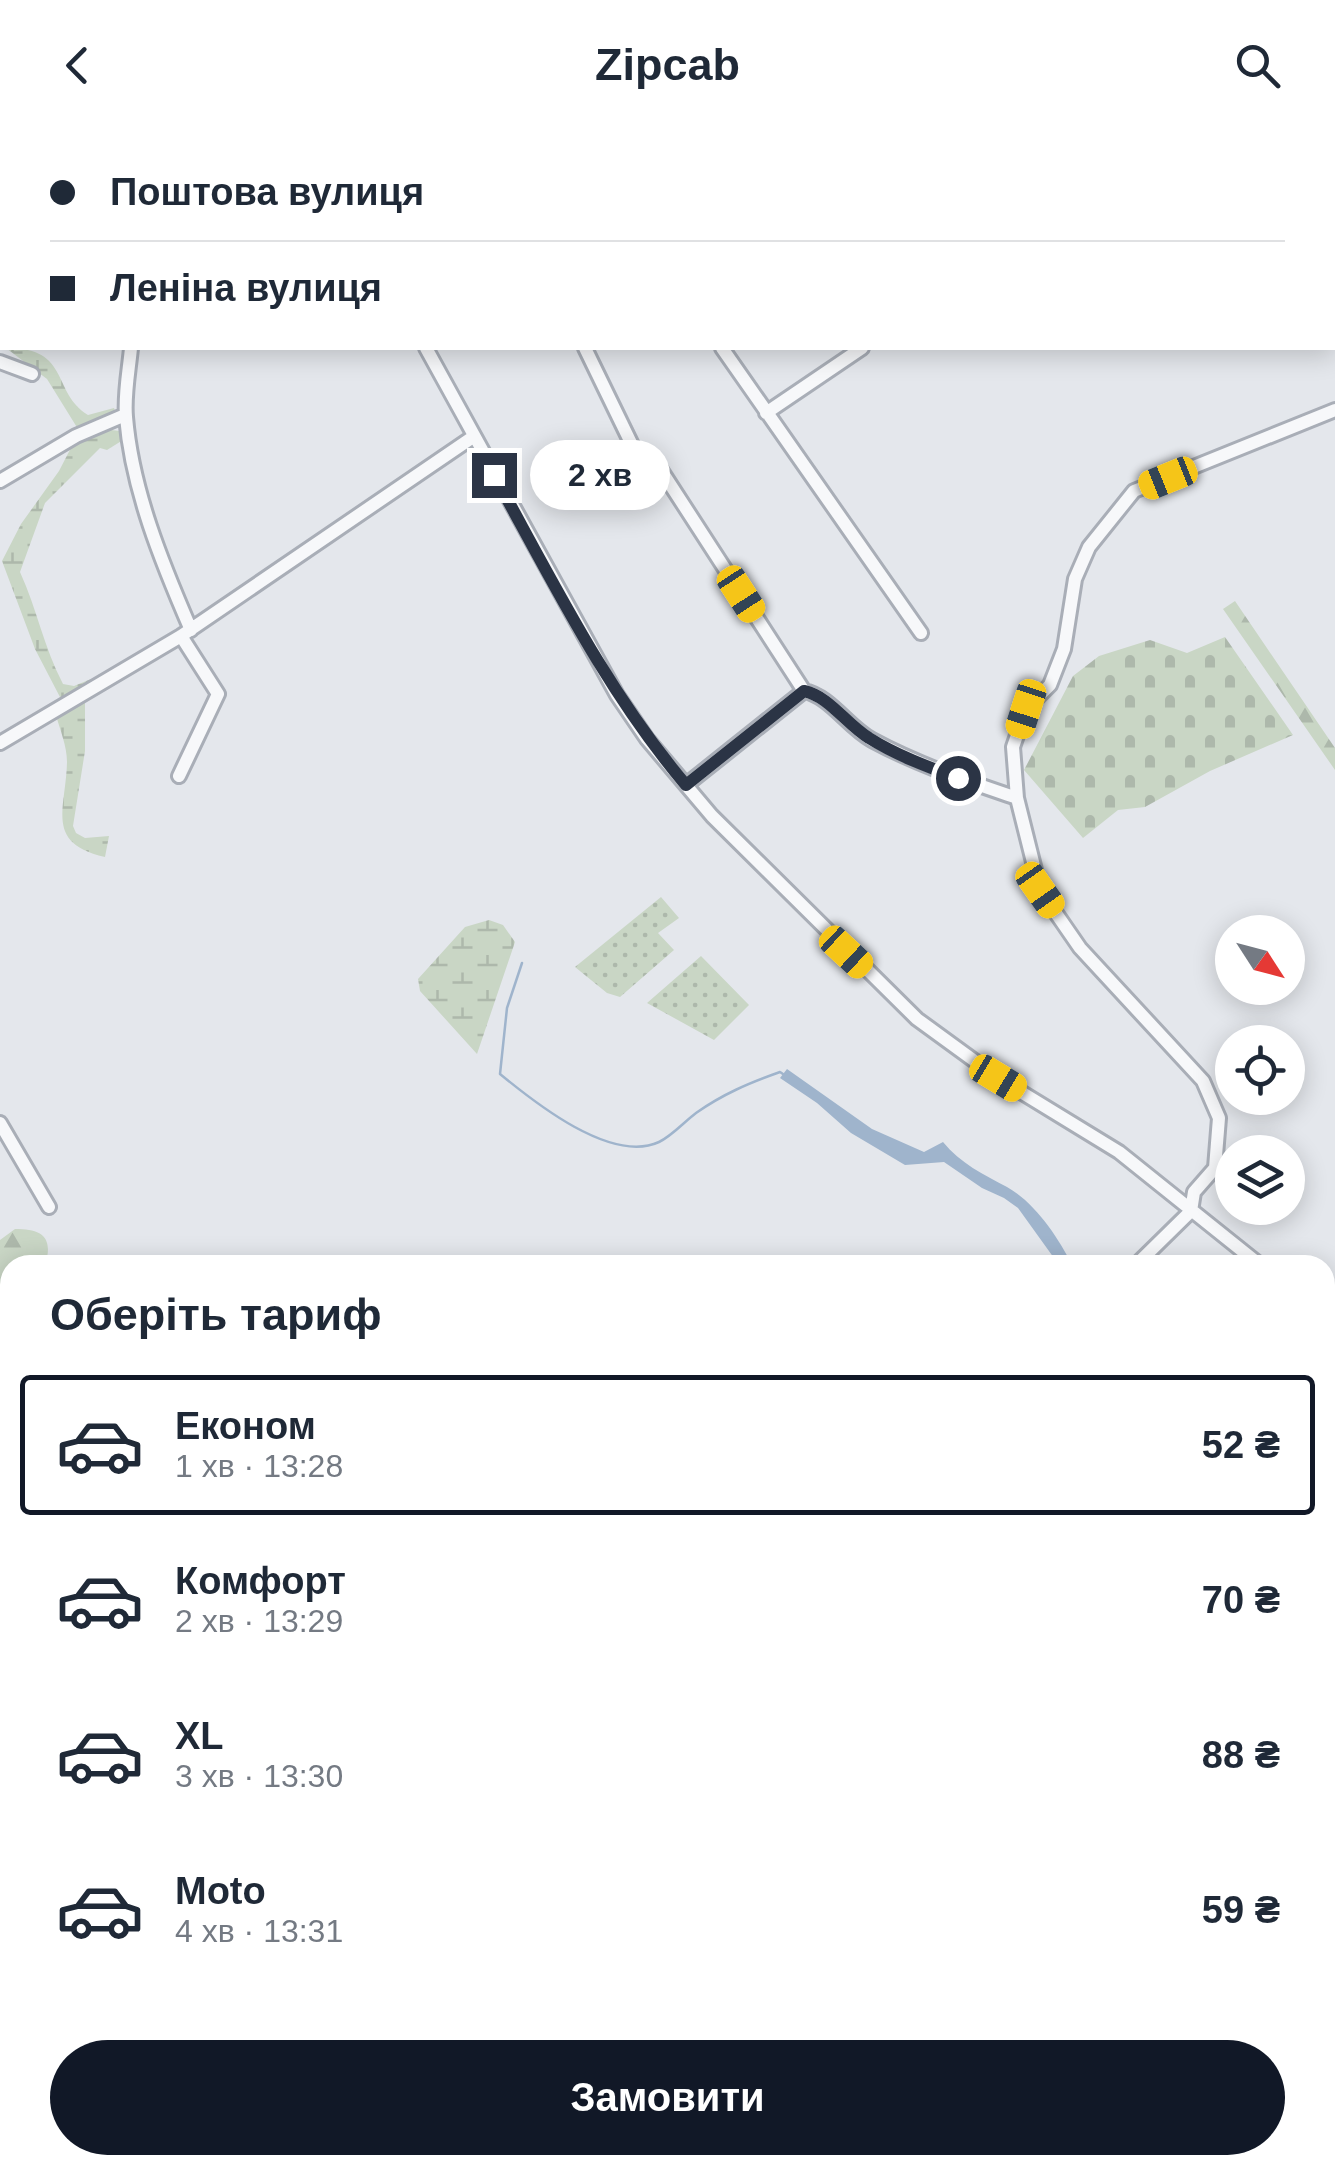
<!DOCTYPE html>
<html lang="uk">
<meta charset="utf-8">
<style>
:root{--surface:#fff;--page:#f6f6f7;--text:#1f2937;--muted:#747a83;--line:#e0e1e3;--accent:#111827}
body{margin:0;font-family:Arial,sans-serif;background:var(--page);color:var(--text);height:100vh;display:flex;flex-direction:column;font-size:38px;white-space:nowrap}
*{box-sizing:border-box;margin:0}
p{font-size:32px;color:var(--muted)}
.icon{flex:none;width:55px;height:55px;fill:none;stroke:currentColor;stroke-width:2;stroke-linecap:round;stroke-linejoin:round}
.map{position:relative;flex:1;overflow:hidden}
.side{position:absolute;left:0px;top:1125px;width:1335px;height:920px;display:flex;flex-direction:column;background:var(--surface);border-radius:30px 30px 0 0;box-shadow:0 5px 25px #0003}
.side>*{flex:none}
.top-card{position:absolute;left:0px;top:0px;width:1335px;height:220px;box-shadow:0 5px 25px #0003;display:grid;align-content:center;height:220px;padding:0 50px;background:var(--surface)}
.needle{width:65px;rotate:126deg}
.controls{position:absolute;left:1215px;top:785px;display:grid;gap:20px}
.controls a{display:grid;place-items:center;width:90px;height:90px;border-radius:50%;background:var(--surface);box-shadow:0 5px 25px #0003;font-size:50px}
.end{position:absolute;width:45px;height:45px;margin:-22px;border:12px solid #2b3445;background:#fff;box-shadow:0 0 0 5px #fff}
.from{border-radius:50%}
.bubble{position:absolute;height:70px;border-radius:35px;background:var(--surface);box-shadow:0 5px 25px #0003;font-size:32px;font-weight:600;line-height:70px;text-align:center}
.car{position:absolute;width:30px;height:60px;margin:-30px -15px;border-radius:12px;box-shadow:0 0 8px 2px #0007;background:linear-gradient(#f5c518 24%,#345 0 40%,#f5c518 0 76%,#345 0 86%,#f5c518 0)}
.top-card b{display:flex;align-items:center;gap:35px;height:95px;font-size:38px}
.top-card b+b{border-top:2px solid var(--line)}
.top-card i{width:25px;height:25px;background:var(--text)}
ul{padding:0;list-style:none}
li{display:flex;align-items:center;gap:30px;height:140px;margin:0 20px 15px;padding:0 30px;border:5px solid transparent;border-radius:10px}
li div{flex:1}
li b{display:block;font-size:38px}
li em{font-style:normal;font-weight:600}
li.on{border-color:var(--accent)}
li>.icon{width:90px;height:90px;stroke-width:1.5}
h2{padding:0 50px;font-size:45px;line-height:120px}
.action{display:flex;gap:20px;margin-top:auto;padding:20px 50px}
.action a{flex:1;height:115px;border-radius:60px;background:var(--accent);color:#fff;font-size:40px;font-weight:600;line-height:115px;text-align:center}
header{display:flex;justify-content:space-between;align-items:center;height:130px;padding:0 50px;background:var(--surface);font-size:45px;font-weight:600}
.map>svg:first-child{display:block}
</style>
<header><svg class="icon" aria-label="back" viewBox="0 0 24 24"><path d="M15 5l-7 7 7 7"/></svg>Zipcab<svg class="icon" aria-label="search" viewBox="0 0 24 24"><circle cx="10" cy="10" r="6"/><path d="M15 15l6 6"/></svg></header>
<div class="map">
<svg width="1335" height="2045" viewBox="0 0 1335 2045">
<defs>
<pattern id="grass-dots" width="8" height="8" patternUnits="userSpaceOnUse" patternTransform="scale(2.5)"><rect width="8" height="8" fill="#c9d6c5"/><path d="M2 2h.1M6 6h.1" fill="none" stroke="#adb8ab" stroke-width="1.8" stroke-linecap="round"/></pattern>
<pattern id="forest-firs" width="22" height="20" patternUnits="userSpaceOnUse" patternTransform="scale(2.5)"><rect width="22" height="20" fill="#c9d6c5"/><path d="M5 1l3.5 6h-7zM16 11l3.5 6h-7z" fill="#adb8ab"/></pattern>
<pattern id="wetland-marsh" width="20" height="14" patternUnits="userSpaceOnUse" patternTransform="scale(2.5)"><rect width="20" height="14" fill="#c9d6c5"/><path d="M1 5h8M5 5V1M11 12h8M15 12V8" fill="none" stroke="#adb8ab"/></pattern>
<pattern id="cemetery-stones" width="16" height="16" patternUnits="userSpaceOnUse" patternTransform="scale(2.5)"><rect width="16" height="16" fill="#c9d6c5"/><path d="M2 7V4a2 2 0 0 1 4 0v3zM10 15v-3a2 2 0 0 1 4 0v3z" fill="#adb8ab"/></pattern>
</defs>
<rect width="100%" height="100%" fill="#e4e7ec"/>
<path fill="url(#grass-dots)" d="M661 767 679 788 658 803 674 820 620 867 607 863 575 837Z
M701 826 749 875 714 910 647 873Z"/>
<path fill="url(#forest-firs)" d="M1235 471 1335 618V640L1223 479Z
M15 1099C42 1099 54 1107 45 1135H10V1168L0 1172V1110Z
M10 1191V1383L0 1386V1196Z
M0 1634 10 1643V1743L0 1734Z
M0 1759 10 1768V1855L0 1846Z
M0 1902 10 1911V2006L0 1997Z
M42 2035H149L160 2045H54Z
M207 2035H309L320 2045H218Z"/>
<path fill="url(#wetland-marsh)" d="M6 218C71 217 51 262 88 285L114 278 117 286 78 299 47 249Z
M102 299 120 301 123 310 107 320 100 318 45 373 20 442C37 479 44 518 63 554L74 556 91 549 94 552 61 569 35 519 2 431 21 394 59 341 75 310Z
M85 569V621L73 696 76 703 85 708 109 706 105 727C44 713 66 679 67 632 67 616 60 600 56 585Z
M489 790 503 795 515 812 477 924 420 861 418 849 465 797Z
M512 2035H806L809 2045H542Z"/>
<path fill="url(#cemetery-stones)" d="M1225 507 1293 605 1210 641 1145 677 1118 680 1083 708 1024 640 1073 546 1099 526 1150 510 1187 523Z"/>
<path fill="#9fb4cc" d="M787 939 872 999 924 1022 943 1012C960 1033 984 1045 1007 1057 1035 1073 1058 1107 1072 1135H1059L1018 1078 1004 1068 982 1058 944 1032 905 1035 851 1003 817 973 780 948Z
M1325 1982 1335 1998V2045H809L806 2035H1325Z"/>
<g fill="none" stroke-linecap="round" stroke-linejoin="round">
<path stroke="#9fb4cc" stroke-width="2.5" d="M522 833 507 878 500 944C534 972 611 1034 659 1012 672 1006 684 992 696 983 723 964 749 953 780 942L783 944"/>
<path stroke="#9fb4cc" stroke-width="15" d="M0 1614 10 1624"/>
<defs>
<path id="minor" d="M310 0 311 2
M456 0 457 2
M162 2 163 0
M600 2 604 0
M0 17H2
M0 145 2 143
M131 218C129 240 124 265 126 287 132 360 162 433 191 500
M426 218 617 565 647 609 712 686 917 889 998 948 1119 1022 1260 1135
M585 218 633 317 657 334 804 561C830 566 848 597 872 610 918 635 967 651 1017 668
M722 218 921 503
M0 232 32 244
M766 283 862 218
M0 351 76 306 125 285
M0 613 181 506 473 307
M179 646 218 564 181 506
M686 655 804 561
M0 993 49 1077
M1136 1135 1191 1081 1194 1062 1215 1038 1219 988 1203 951 1080 818 1040 760 1017 668 1013 617 1026 579 1050 555 1064 519 1075 449 1089 417 1134 361 1335 280
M1325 1182 1335 1189
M1325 1485 1335 1492
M1325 1751 1335 1737
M1325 1887 1335 1893
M1325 1955 1335 1968"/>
<path id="major" d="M0 2017 10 2026
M20 2035 32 2045"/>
</defs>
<use href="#minor" stroke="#a9aeb7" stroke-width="18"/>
<use href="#major" stroke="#a3abb8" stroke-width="22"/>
<use href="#minor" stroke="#f7f8fa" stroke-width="12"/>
<use href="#major" stroke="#fff" stroke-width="18"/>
<defs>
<path id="rail" d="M0 1872 10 1881
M182 2035 193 2045"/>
</defs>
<use href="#rail" stroke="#7d8696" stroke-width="6"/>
<use href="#rail" stroke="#f4f6f9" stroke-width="2.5" stroke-dasharray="8" stroke-linecap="butt"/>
</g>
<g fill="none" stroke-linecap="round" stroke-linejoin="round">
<path stroke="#2b3445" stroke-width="12" d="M494 345C553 452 607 562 686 655L804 561C829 566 847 595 869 608 896 625 928 637 958 648"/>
</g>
</svg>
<div class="controls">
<a><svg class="needle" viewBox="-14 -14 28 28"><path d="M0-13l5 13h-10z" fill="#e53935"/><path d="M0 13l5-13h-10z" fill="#747a83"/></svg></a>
<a><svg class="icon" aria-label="locate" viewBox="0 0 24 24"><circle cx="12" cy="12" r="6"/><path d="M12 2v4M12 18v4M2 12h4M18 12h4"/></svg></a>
<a><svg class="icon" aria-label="layers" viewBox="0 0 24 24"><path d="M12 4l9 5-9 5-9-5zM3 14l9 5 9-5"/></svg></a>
</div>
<i class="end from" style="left:958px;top:648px"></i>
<i class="end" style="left:494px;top:345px"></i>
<div class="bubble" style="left:530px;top:310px;width:140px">2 хв</div>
<i class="car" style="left:1168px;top:348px;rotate:248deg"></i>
<i class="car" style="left:741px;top:464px;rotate:147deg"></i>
<i class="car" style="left:1026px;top:579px;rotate:198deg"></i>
<i class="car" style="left:1040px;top:760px;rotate:145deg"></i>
<i class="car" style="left:846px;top:822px;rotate:133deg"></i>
<i class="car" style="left:998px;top:948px;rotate:121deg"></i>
<div class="top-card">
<b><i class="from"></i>Поштова вулиця</b>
<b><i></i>Леніна вулиця</b>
</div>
<section class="side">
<h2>Оберіть тариф</h2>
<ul>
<li class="on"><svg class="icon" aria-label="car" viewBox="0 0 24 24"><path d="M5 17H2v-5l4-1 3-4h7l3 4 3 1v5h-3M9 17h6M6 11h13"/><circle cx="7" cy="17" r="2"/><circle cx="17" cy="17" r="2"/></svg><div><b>Економ</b><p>1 хв · 13:28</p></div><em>52 ₴</em></li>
<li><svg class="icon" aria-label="car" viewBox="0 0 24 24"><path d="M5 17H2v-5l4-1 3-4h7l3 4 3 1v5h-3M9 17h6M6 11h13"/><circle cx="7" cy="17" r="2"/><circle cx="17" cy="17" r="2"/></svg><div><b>Комфорт</b><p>2 хв · 13:29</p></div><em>70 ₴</em></li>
<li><svg class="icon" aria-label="car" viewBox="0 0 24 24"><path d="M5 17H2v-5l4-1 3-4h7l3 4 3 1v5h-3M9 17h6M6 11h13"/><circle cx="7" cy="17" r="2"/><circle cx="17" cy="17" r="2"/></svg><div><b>XL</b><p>3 хв · 13:30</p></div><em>88 ₴</em></li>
<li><svg class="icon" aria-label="car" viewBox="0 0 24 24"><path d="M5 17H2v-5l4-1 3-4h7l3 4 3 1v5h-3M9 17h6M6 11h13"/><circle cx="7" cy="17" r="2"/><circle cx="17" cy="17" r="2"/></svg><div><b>Moto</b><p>4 хв · 13:31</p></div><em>59 ₴</em></li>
</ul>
<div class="action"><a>Замовити</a></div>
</section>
</div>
